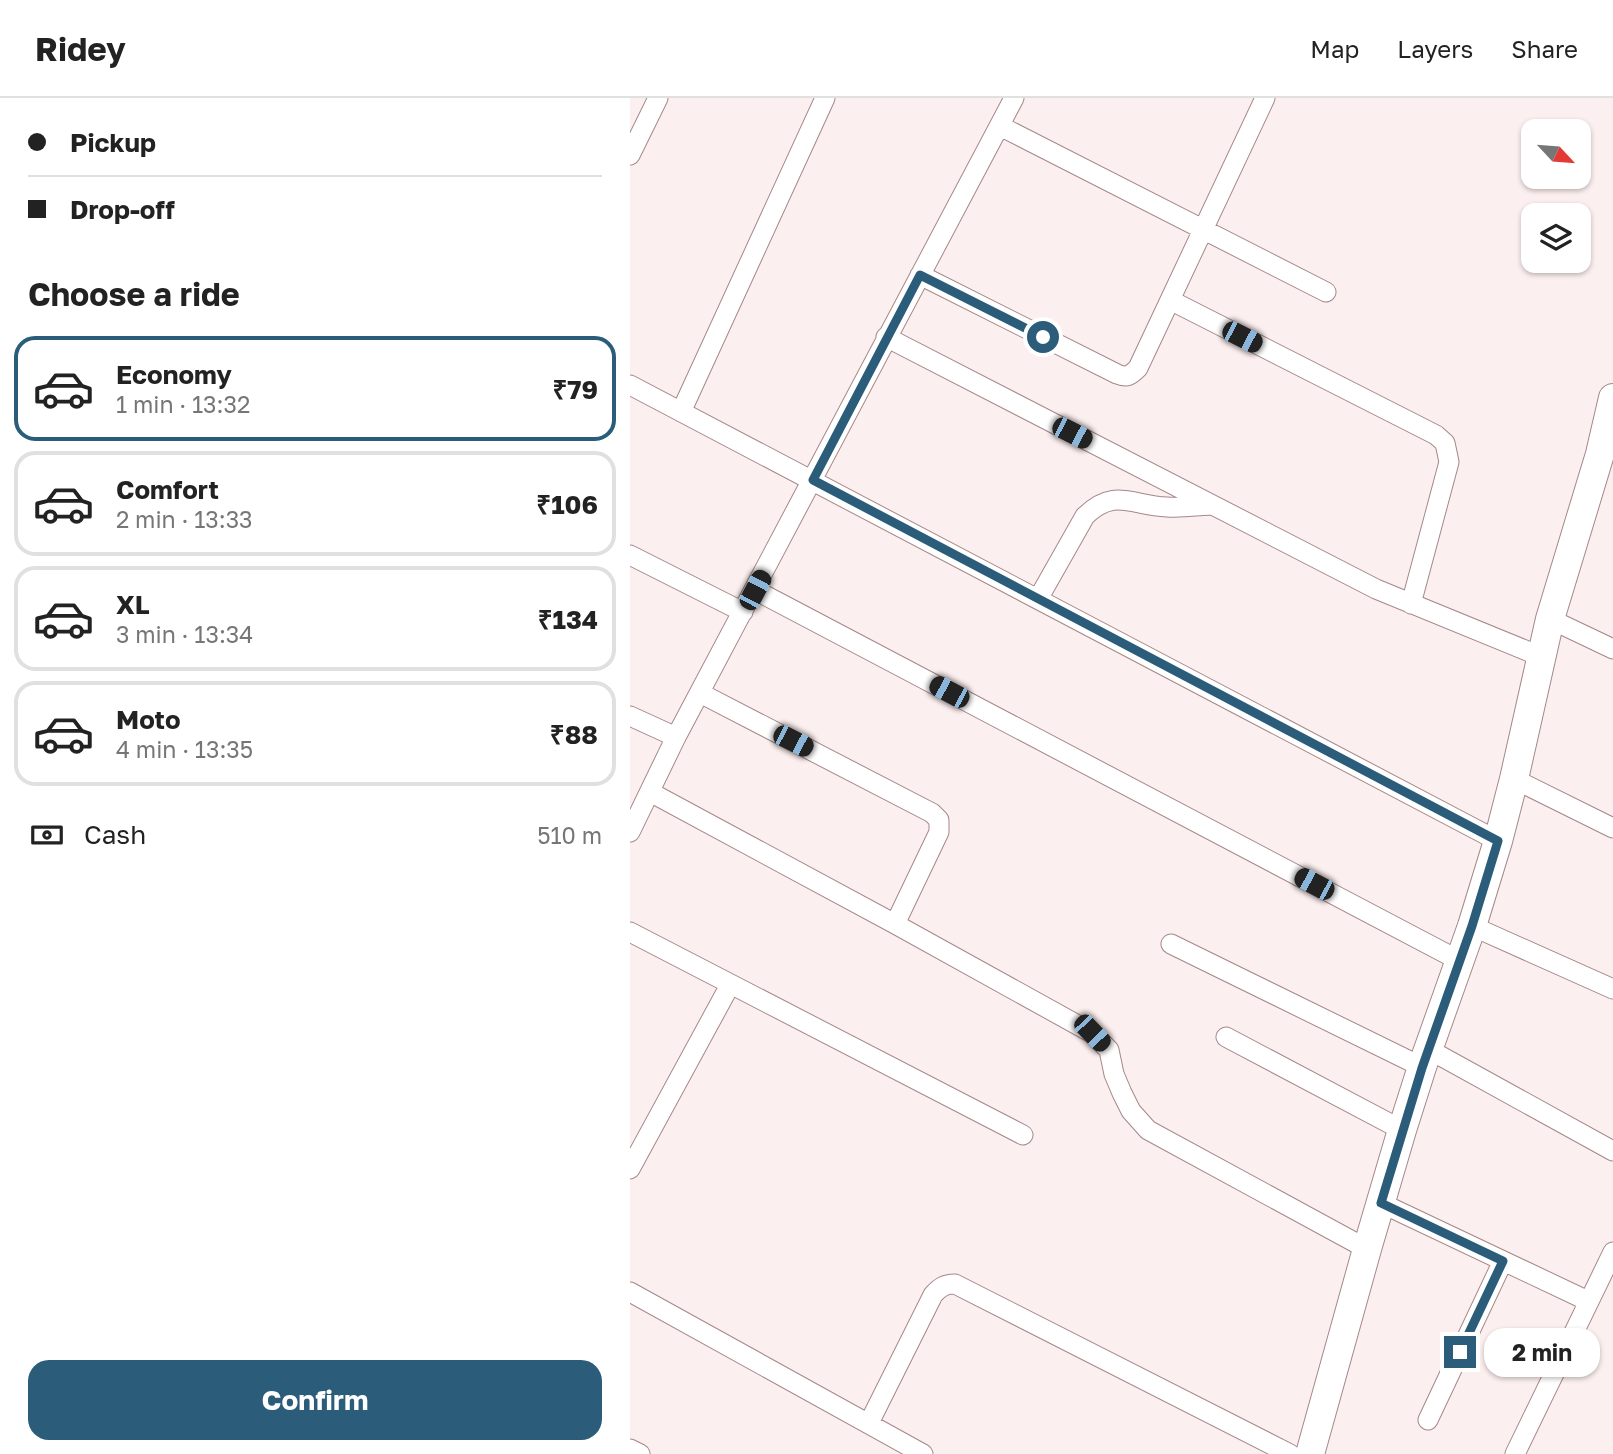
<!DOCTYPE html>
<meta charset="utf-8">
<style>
:root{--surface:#fff;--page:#f2f2f2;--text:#222;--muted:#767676;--line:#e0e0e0;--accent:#2b5d7a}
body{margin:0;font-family:"Golos Text",sans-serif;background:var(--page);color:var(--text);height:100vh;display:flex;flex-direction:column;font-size:26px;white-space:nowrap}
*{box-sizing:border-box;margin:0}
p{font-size:23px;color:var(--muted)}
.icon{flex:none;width:38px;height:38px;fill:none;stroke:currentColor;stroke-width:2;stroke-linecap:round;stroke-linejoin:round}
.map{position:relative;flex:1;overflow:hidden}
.side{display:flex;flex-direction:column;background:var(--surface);width:630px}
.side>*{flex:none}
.banner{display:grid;align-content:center;height:154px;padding:0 28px;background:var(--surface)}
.needle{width:46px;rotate:116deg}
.buttons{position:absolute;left:891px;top:21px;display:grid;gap:14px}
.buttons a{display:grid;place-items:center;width:70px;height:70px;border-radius:14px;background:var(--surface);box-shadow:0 2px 5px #0004;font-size:35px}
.end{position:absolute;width:32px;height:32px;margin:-16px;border:9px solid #2b5d7a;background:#fff;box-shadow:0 0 0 4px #fff}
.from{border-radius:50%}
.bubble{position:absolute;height:49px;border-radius:21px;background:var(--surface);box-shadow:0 2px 5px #0004;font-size:23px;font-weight:700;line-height:49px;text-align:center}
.car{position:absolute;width:21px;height:42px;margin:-21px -10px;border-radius:9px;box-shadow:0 0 5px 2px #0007;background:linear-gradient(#222 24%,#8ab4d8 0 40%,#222 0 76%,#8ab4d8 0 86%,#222 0)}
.banner b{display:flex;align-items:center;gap:24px;height:66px;font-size:26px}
.banner b+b{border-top:2px solid var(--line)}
.banner i{width:18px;height:18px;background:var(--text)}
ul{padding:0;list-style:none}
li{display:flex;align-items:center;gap:21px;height:105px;margin:0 14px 10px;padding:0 14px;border:4px solid var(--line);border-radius:21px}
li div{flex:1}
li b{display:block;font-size:26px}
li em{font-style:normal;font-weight:700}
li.selected{border-color:var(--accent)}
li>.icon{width:63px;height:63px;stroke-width:1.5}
h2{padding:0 28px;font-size:32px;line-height:84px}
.pay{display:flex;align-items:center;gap:18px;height:77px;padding:0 28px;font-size:26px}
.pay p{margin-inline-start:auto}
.action{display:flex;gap:14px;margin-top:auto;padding:14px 28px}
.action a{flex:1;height:80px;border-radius:21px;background:var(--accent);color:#fff;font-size:28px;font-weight:700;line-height:80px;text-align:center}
header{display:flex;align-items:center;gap:42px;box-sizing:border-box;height:98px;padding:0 35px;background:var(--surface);border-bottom:2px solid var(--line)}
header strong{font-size:33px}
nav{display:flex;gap:38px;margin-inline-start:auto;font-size:24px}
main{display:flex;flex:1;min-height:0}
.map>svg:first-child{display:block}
</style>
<header>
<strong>Ridey</strong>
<nav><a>Map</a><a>Layers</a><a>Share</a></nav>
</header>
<main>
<section class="side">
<div class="banner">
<b><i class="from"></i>Pickup</b>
<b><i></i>Drop-off</b>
</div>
<h2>Choose a ride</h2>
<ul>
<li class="selected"><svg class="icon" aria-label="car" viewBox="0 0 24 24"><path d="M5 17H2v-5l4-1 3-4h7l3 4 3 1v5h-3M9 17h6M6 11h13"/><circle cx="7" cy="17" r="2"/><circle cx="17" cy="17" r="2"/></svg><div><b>Economy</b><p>1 min · 13:32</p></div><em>₹79</em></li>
<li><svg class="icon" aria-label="car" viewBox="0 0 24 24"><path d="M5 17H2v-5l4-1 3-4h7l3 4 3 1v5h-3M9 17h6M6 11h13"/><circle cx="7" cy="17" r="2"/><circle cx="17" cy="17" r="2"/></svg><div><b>Comfort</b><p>2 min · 13:33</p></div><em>₹106</em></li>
<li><svg class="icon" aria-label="car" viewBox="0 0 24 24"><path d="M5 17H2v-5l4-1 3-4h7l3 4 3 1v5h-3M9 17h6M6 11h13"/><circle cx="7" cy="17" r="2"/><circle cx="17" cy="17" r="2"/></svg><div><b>XL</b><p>3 min · 13:34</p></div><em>₹134</em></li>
<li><svg class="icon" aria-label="car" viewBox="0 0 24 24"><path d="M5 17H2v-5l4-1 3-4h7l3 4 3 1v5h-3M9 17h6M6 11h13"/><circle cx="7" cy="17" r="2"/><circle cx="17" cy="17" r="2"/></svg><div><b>Moto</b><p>4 min · 13:35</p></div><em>₹88</em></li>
</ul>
<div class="pay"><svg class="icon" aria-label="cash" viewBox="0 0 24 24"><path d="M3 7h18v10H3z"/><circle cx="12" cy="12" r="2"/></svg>Cash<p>510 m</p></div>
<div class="action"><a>Confirm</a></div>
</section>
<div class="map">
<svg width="983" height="1356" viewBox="0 0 983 1356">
<rect width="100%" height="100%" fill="#fcefef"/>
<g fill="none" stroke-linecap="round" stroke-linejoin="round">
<defs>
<path id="street" d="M370 28 696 194
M0 57 28 0
M290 177 487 276C497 280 500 278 508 270L635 0
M540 202 806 337 815 345 819 364 781 506
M256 239 746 491 912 559
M0 287 868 743
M51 314 195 0
M0 457 113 514
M125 492 830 863
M408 501 455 418C485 389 502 408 537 409 551 410 566 408 581 407
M920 521 983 551
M70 595 302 715 309 722V734L265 826
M0 618 46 639
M884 681 983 730
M20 694 265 826 462 935 479 952 484 976 492 995 501 1013 518 1032 737 1151
M0 734 46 639 384 0
M842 828 983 891
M0 834 393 1037
M541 846 792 969
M596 939 772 1032
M798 951 983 1053
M0 1071 100 887
M751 1105 958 1203
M0 1194 293 1356
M798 1322 873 1163
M239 1325 303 1197C310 1189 315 1186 325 1186L660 1356
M0 1351 10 1356
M885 1356 983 1154"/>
<path id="secondary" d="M680 1356 737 1151 772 1032 792 969 842 828 868 743 884 681 920 521 970 356 983 300"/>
</defs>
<use href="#street" stroke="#a58888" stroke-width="21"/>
<use href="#secondary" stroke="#a58888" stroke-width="30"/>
<use href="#street" stroke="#fff" stroke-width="19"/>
<use href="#secondary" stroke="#fff" stroke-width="28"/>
</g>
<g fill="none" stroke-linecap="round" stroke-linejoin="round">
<path stroke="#2b5d7a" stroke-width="9" d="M413 239 290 177 183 382 868 743 842 828 792 970 751 1105 873 1163 830 1254"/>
</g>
</svg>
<div class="buttons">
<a><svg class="needle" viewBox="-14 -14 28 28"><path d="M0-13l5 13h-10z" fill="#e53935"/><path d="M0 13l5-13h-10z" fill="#767676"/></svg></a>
<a><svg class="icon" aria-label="layers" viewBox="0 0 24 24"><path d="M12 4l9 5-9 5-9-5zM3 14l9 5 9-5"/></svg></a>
</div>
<i class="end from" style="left:413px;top:239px"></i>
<i class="end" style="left:830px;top:1254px"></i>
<div class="bubble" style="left:854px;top:1230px;width:116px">2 min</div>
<i class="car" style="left:612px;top:239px;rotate:117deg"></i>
<i class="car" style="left:442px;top:335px;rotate:117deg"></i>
<i class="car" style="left:125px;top:492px;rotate:28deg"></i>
<i class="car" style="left:319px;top:594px;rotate:298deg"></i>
<i class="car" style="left:163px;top:643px;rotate:117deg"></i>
<i class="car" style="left:684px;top:786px;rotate:298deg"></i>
<i class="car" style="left:462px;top:935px;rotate:136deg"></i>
</div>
</main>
